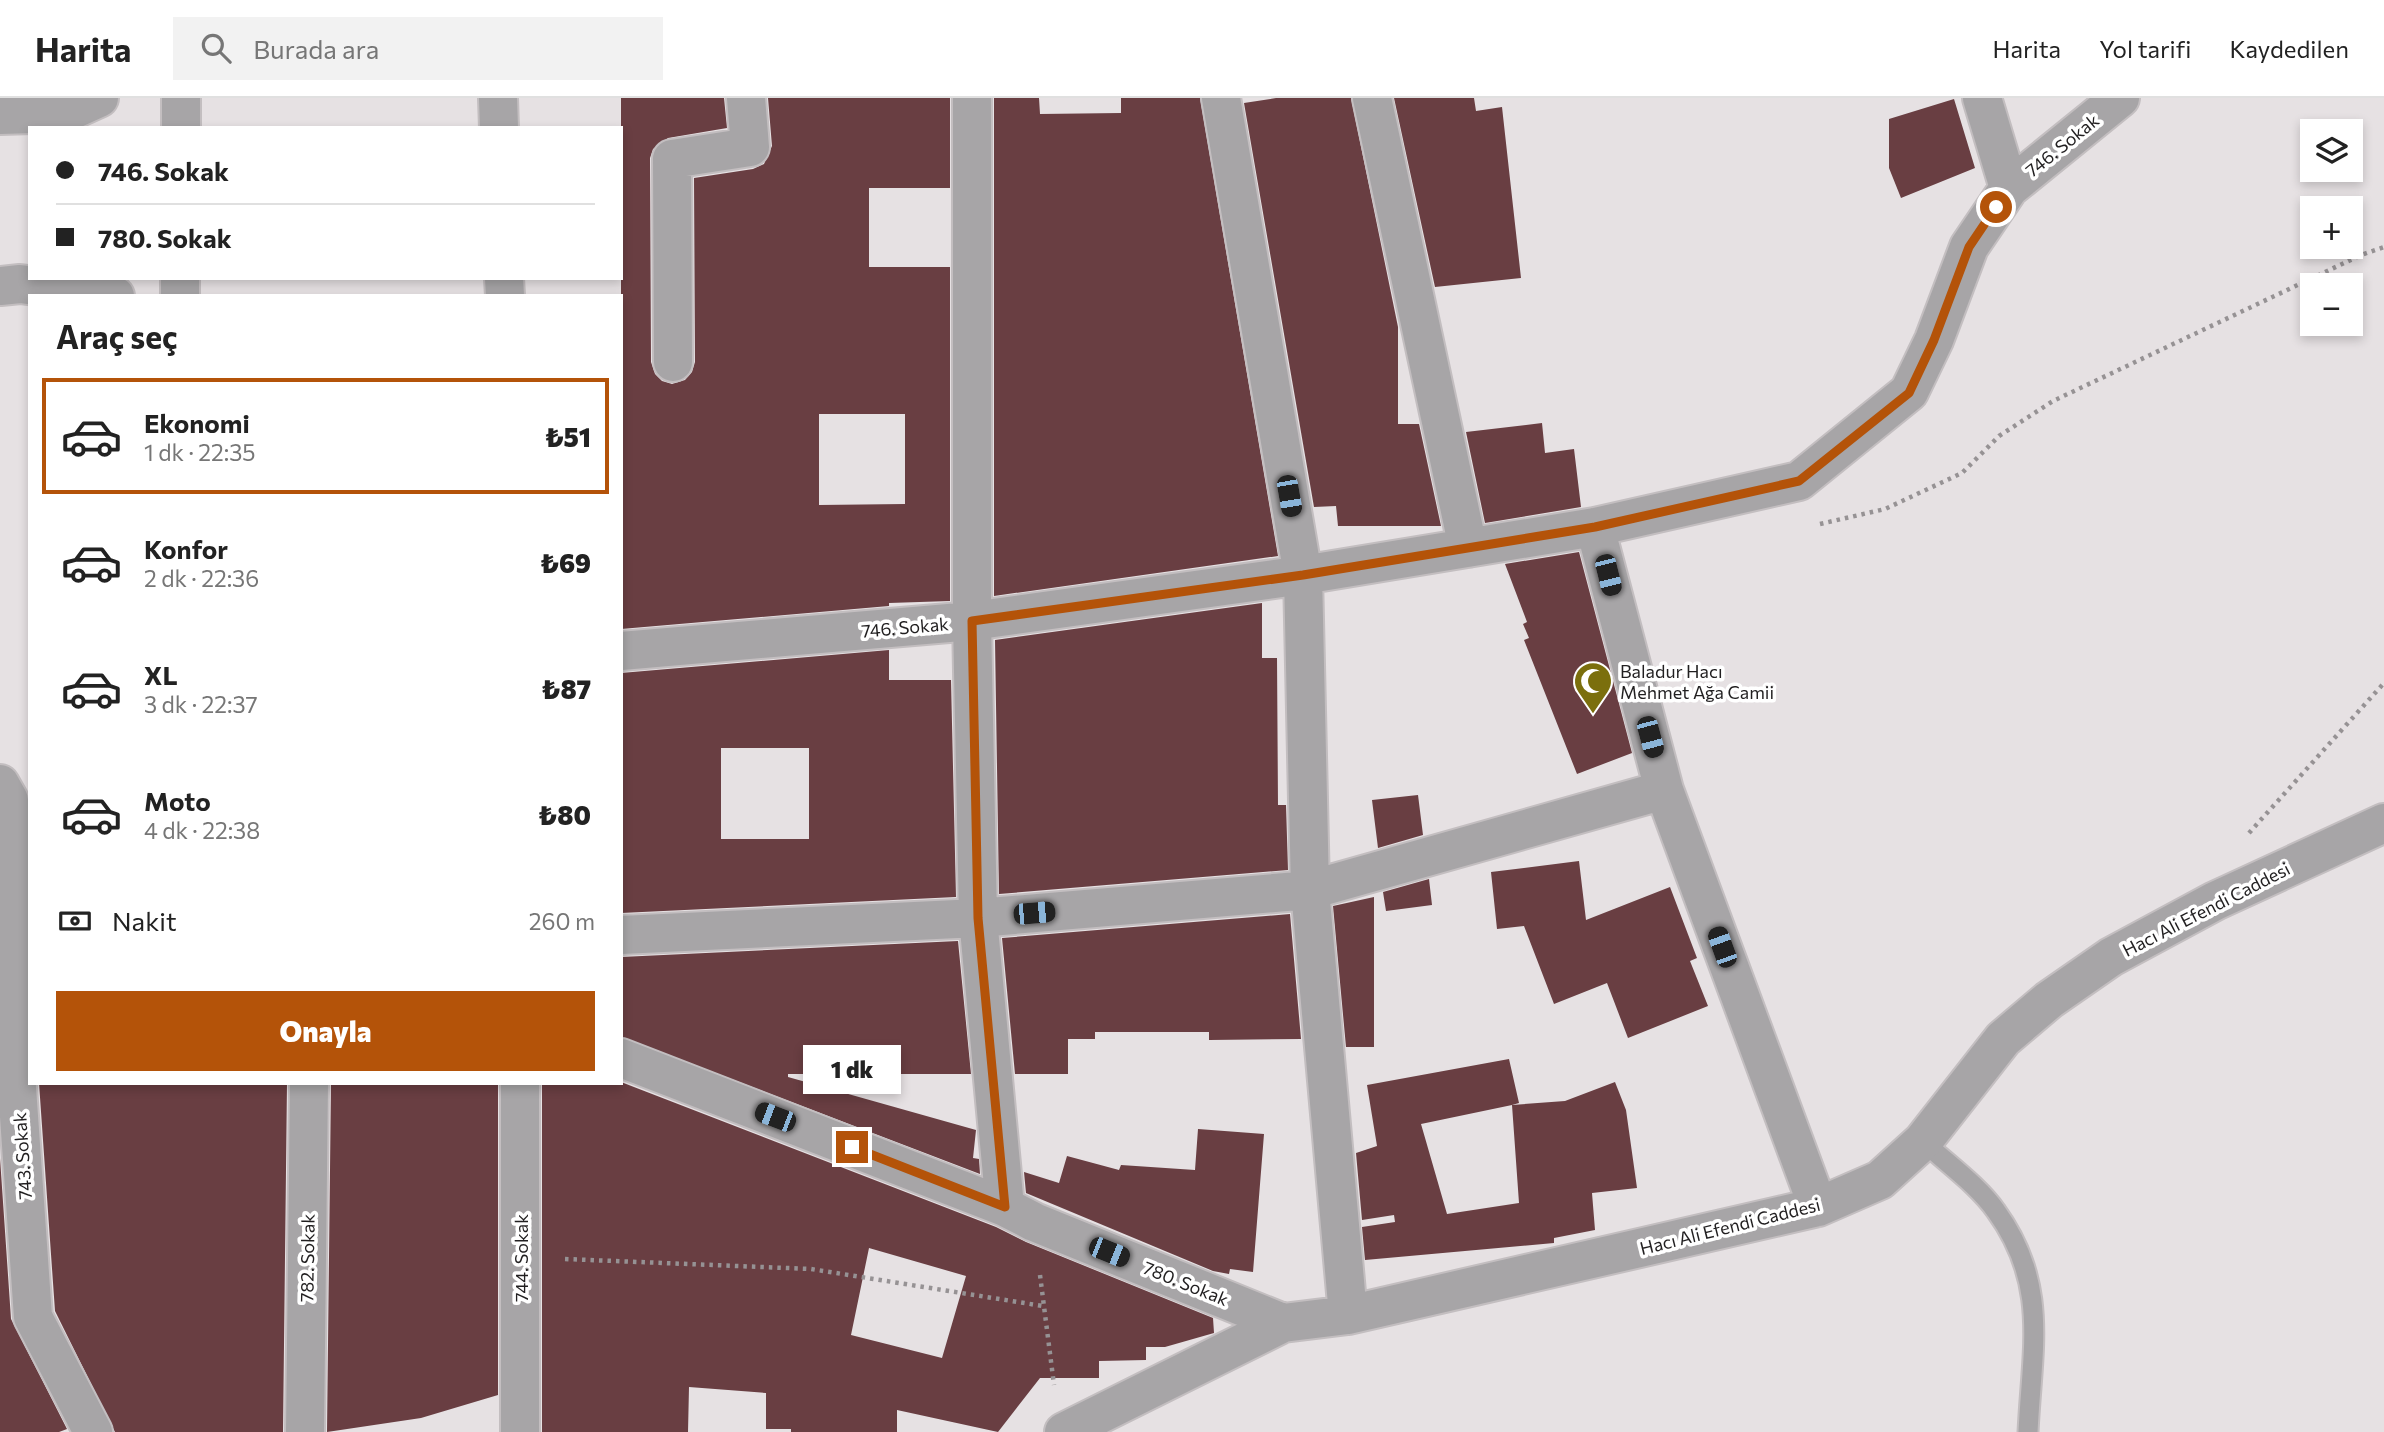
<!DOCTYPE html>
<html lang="tr">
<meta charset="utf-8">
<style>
:root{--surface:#fff;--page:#f2f2f2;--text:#222;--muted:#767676;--line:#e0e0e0;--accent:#b45309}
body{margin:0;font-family:Commissioner,sans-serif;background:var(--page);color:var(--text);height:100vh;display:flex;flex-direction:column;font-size:26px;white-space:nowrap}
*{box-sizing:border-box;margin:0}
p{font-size:23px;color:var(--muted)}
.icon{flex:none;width:38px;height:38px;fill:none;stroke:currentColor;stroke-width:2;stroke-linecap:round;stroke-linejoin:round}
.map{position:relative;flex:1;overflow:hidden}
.sheet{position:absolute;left:28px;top:196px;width:595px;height:791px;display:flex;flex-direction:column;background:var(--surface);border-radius:0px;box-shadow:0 4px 10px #0003}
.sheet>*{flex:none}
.guide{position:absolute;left:28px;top:28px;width:595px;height:154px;border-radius:0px;box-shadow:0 4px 10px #0003;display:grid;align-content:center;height:154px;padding:0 28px;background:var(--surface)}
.buttons{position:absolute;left:2300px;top:21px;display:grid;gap:14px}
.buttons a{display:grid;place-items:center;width:63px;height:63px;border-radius:0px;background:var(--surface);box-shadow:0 4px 10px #0003;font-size:35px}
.end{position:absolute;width:32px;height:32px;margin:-16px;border:9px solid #b45309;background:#fff;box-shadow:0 0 0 4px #fff}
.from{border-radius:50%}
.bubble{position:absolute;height:49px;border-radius:0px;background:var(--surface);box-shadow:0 4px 10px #0003;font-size:23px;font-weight:800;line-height:49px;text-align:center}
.car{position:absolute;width:21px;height:42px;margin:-21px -10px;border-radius:9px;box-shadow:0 0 5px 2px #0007;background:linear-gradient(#222 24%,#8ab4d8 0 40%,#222 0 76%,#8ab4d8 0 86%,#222 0)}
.guide b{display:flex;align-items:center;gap:24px;height:66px;font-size:26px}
.guide b+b{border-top:2px solid var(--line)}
.guide i{width:18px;height:18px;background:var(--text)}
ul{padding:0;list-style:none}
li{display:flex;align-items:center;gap:21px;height:116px;margin:0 14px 10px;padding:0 14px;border:4px solid transparent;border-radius:0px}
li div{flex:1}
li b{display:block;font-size:26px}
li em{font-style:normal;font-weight:800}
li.active{border-color:var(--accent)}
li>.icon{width:63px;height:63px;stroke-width:1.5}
h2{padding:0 28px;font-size:32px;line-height:84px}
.pay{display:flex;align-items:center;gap:18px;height:77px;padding:0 28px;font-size:26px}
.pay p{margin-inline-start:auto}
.primary-button{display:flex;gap:14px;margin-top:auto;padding:14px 28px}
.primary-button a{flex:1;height:80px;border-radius:0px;background:var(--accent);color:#fff;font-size:28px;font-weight:800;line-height:80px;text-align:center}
header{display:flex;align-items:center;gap:42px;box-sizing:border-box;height:98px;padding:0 35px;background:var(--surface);border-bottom:2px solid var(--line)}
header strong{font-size:33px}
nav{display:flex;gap:38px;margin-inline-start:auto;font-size:24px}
.search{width:490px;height:63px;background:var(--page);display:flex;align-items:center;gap:18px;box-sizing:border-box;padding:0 24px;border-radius:0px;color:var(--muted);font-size:26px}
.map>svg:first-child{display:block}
</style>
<header>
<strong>Harita</strong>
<div class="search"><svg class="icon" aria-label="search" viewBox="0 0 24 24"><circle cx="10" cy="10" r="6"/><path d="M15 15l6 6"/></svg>Burada ara</div>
<nav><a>Harita</a><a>Yol tarifi</a><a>Kaydedilen</a></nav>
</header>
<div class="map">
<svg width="2384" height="1334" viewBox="0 0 2384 1334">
<rect width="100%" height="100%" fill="#e6e1e3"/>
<path fill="#693e42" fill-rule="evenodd" d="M621 0H724L727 30 668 40 653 51 650 60 651 264 655 276 662 283 672 286 685 282 692 274 695 264 694 80 753 71 764 66 772 48 768 0H950V90H869V169H950V503L889 505V508L621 531ZM819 316H905V406L819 407Z
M994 0H1039L1040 16 1121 15V0H1200L1278 458 994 498Z
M1276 0H1351L1398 229V326H1419L1441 428H1338L1336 408 1314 409 1244 5Z
M1394 0H1474L1476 13 1502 9 1521 180 1435 189Z
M1954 1 1975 70 1901 100 1889 70V21Z
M1542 325 1545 355 1574 351 1581 409 1485 425 1466 334Z
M1579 454 1632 655 1577 676 1524 542 1529 540 1523 526 1527 524 1505 466Z
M1262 505V560H1277L1278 707H1286L1288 772 999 796 995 542Z
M889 552V582H951L956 799 621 815V575ZM721 650H809V741H721Z
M1418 697 1423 737 1378 750 1372 702Z
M1579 763 1586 822 1670 789 1697 860 1690 863 1708 908 1628 940 1607 885 1554 906 1524 828 1497 831 1491 774Z
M1429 781 1432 807 1386 813 1383 794Z
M1374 799V949H1346L1333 808Z
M1290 816 1301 941 1209 942V934H1095V941H1068V976H1015L1002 840Z
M958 843 971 976H788V979L976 1032 973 1060 979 1061 980 1076 621 939V859Z
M1509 961 1519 1005 1512 1007 1565 1003 1615 984 1626 1012 1637 1090 1592 1095 1595 1132 1554 1140V1145L1365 1162 1362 1129 1395 1124 1394 1117 1362 1122 1356 1055 1377 1048 1367 987ZM1512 1007 1519 1105 1447 1116 1421 1026Z
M621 984 996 1129 1026 1144 1213 1220 1214 1235 1165 1249H1146V1262L1099 1263V1280H1040L998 1334 897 1312V1334H791V1331H766V1295L689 1289 688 1334H542V985ZM869 1150 966 1178 942 1260 851 1237Z
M39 985H287L283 1334H115L55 1213Z
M331 985H498V1297L421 1320 327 1334Z
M1198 1031 1264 1036 1253 1174 1230 1171 1229 1176 1213 1173 1026 1095 1024 1074 1059 1085 1067 1058 1119 1072 1121 1067 1195 1072Z
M0 1060 11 1221 67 1331 59 1334H0Z"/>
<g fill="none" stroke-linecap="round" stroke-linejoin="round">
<defs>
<path id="lane" d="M1923 1043C1946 1065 1978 1087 1996 1113 2049 1186 2032 1250 2028 1334"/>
<path id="street" d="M498 0 499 30
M972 0V523L978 820 1005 1109
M1221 0 1303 477 1310 792 1348 1217
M1372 0 1468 450
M1982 0 2009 90
M0 17 66 15 99 0
M181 30V0
M504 180 505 198
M0 188 20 186 115 198
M180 198V180
M673 264 672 61 750 49 746 0
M621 553 972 523 1303 477 1595 429 1799 383 1909 294 1934 242 1969 149 2009 90 2120 0
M0 686 9 702 15 961 33 1219 93 1334
M1664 692 1818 1109
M621 837 978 820 1310 792 1664 692 1595 429
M621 960 1005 1109 1034 1124 1283 1225
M305 1334 309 985
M520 1334V985
M1064 1334 1283 1225 1348 1217 1818 1109 1880 1082 1923 1043 2003 941 2049 902 2111 859 2215 803 2384 725"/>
</defs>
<use href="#lane" stroke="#c3bec0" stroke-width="23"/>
<use href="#street" stroke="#c3bec0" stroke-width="42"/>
<path stroke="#969294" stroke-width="4.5" stroke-dasharray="3.5 5" stroke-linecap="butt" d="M1820 426 1885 411 1962 375 1999 338 2053 303 2361 157 2384 149
M2249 735 2384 585
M565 1161 811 1171 1043 1208
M1040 1177 1054 1287"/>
<use href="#lane" stroke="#a7a5a7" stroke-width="19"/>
<use href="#street" stroke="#a7a5a7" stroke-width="38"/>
</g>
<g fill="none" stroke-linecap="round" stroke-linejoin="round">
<path stroke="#b45309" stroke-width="9" d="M852 1049 1005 1109 978 820 972 523 1303 477 1595 429 1799 383 1909 295 1934 242 1969 149 1996 109"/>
</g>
<defs>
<symbol id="mosque-pin" viewBox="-11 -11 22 30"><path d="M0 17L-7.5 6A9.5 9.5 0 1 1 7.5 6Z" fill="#7b6f0d" stroke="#fff"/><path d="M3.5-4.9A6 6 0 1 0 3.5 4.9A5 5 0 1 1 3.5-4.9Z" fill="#fff"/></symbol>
</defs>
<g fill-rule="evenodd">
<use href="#mosque-pin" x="1571" y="561" width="44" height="60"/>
</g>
<g text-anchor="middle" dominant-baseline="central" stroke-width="7" stroke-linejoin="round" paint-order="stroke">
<g font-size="18" fill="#211f20" stroke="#fff">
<text transform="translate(2062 47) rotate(-39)">746. Sokak</text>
<text transform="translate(905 529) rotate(-5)">746. Sokak</text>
<text transform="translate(2206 811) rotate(-27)">Hacı Ali Efendi Caddesi</text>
<text transform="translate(22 1058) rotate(-94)">743. Sokak</text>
<text transform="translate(1730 1128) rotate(-14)">Hacı Ali Efendi Caddesi</text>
<text transform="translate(307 1160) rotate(-89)">782. Sokak</text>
<text transform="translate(521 1160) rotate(-90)">744. Sokak</text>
<text transform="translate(1186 1185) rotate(22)">780. Sokak</text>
</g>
<g font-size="18" fill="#211f20" stroke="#fff" text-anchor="start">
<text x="1620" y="573">Baladur Hacı<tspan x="1620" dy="21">Mehmet Ağa Camii</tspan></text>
</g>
</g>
</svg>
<div class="buttons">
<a><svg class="icon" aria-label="layers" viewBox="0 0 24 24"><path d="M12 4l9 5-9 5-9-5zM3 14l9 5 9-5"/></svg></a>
<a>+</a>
<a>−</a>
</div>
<i class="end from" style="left:1996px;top:109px"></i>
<i class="end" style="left:852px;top:1049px"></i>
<div class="bubble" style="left:803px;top:947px;width:98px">1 dk</div>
<i class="car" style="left:1289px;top:398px;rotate:170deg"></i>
<i class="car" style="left:1608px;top:477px;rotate:166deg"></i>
<i class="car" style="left:1650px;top:639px;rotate:165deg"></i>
<i class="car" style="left:1034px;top:815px;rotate:85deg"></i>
<i class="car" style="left:1722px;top:849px;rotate:340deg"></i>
<i class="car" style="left:775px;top:1019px;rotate:291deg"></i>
<i class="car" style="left:1109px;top:1154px;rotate:112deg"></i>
<div class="guide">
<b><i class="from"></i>746. Sokak</b>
<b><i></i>780. Sokak</b>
</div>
<section class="sheet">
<h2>Araç seç</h2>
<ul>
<li class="active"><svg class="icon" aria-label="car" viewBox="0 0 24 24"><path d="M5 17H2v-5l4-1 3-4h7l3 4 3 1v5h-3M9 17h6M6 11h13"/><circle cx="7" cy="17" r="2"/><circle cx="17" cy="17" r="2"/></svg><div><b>Ekonomi</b><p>1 dk · 22:35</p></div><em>₺51</em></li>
<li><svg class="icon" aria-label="car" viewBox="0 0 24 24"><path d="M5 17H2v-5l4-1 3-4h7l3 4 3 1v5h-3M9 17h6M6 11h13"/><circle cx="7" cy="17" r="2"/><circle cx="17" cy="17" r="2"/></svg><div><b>Konfor</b><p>2 dk · 22:36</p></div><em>₺69</em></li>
<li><svg class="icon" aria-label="car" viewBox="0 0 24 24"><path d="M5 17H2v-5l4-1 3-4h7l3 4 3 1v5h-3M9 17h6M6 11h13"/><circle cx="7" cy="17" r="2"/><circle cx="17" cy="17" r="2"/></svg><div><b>XL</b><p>3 dk · 22:37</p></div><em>₺87</em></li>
<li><svg class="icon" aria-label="car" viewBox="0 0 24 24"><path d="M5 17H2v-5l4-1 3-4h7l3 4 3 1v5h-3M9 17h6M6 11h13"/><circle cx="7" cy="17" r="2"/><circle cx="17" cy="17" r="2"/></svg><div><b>Moto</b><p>4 dk · 22:38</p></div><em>₺80</em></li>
</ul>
<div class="pay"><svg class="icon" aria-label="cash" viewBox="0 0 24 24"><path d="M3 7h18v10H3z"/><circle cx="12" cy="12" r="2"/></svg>Nakit<p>260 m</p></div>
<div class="primary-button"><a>Onayla</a></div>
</section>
</div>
